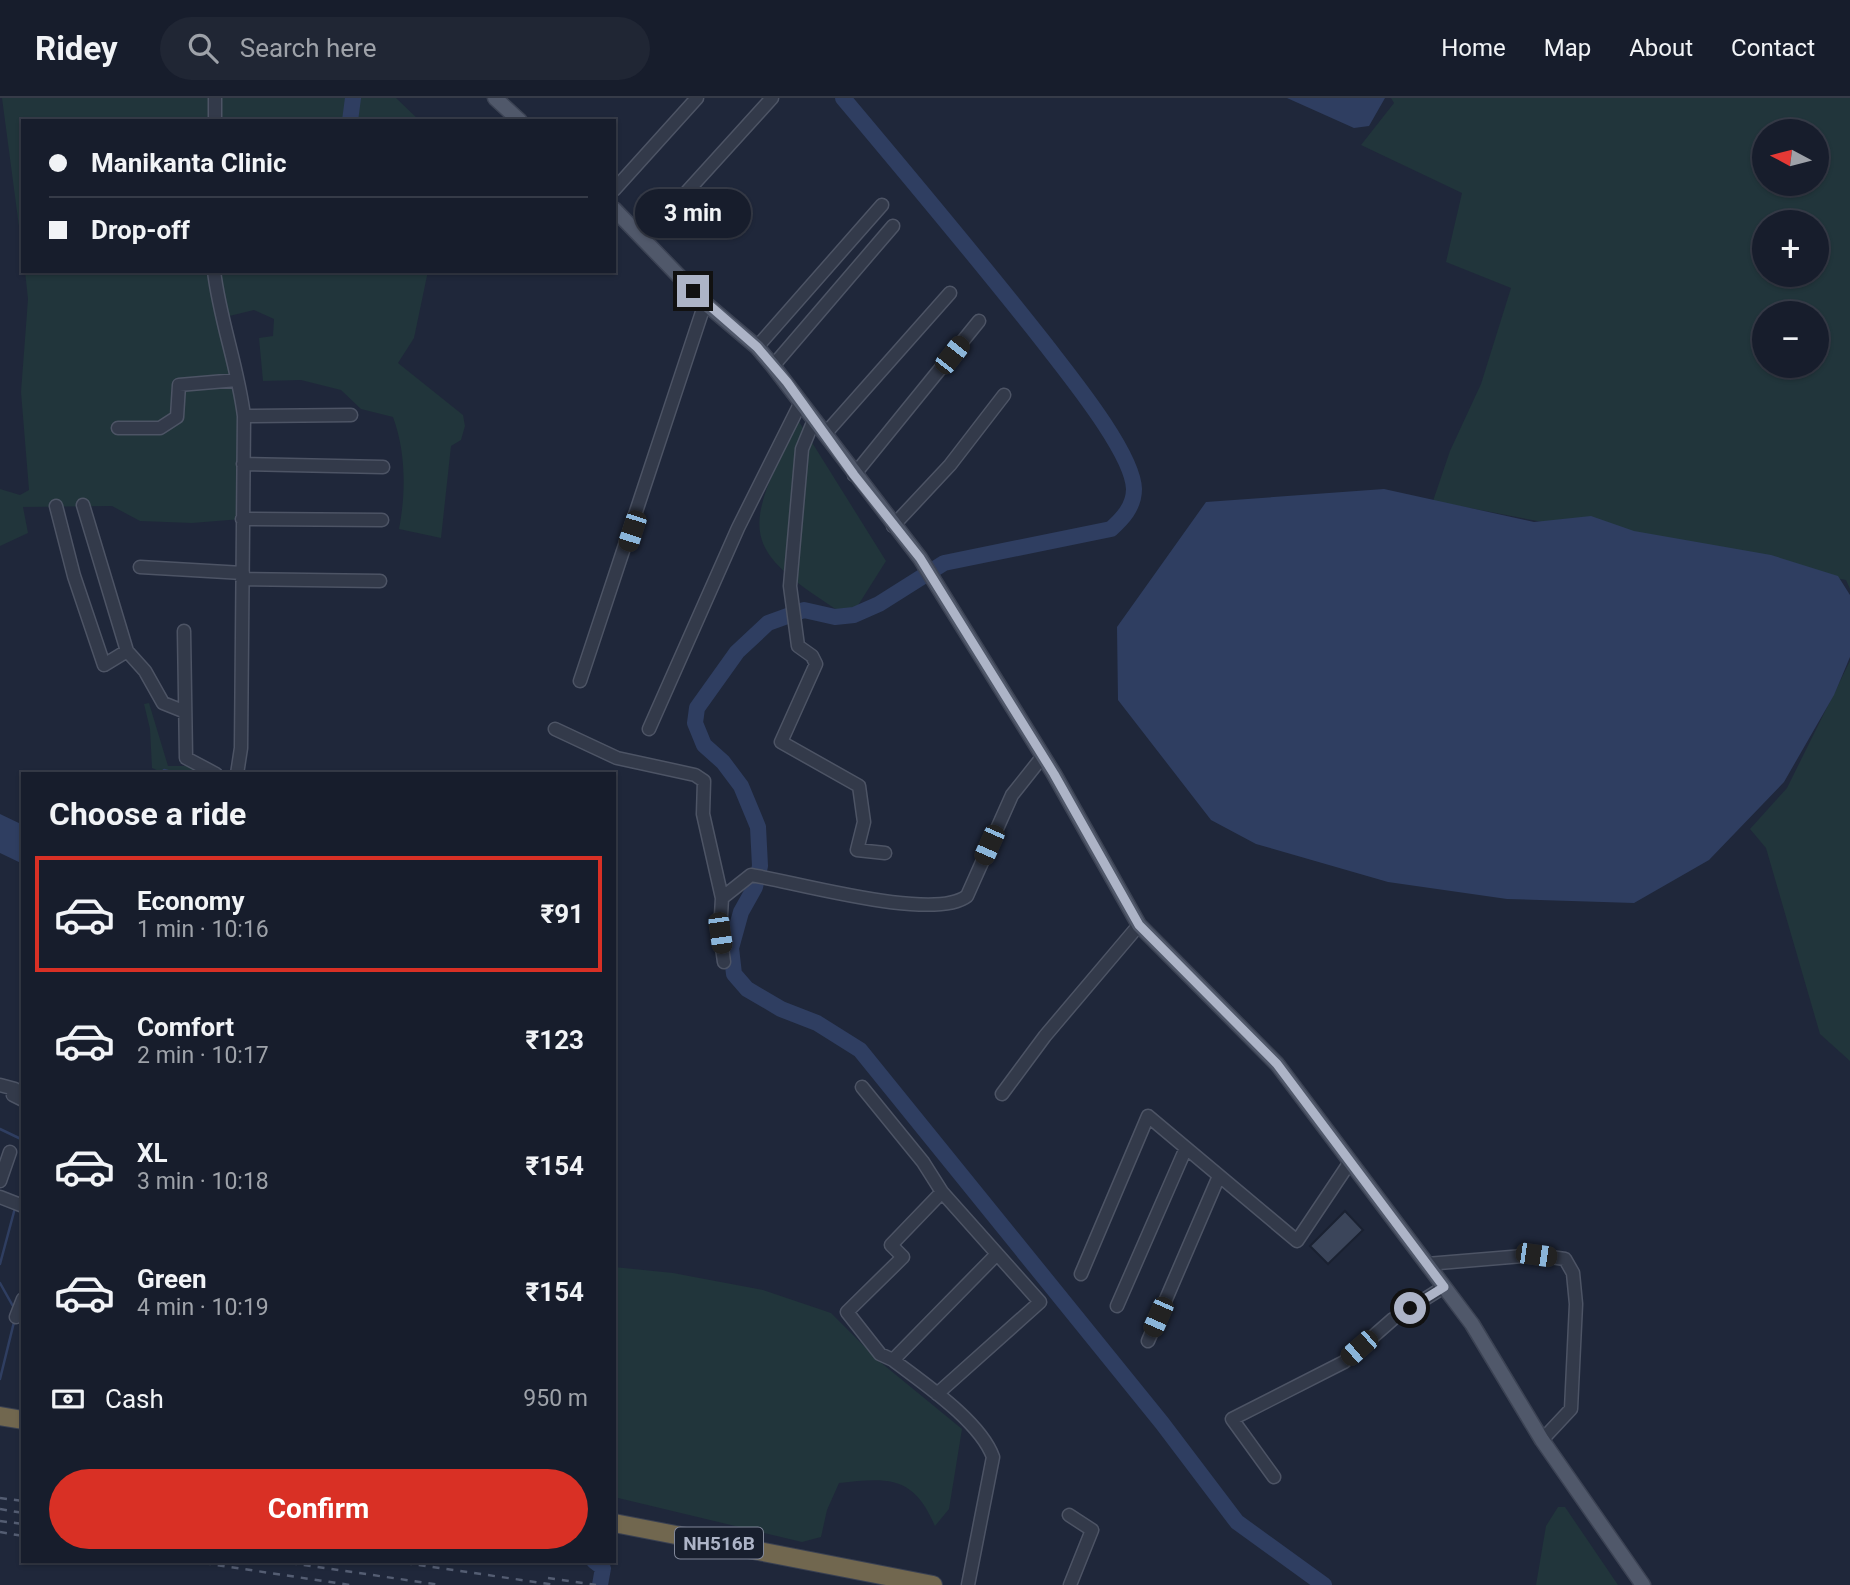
<!DOCTYPE html>
<meta charset="utf-8">
<style>
:root{--surface:#171d2c;--page:#202634;--text:#f1f3f6;--muted:#9ea2a9;--line:#363b48;--accent:#d93025}
body{margin:0;font-family:Roboto,sans-serif;background:var(--page);color:var(--text);height:100vh;display:flex;flex-direction:column;font-size:26px;white-space:nowrap}
*{box-sizing:border-box;margin:0}
p{font-size:23px;color:var(--muted)}
.icon{flex:none;width:38px;height:38px;fill:none;stroke:currentColor;stroke-width:2;stroke-linecap:round;stroke-linejoin:round}
.map{position:relative;flex:1;overflow:hidden}
.sheet{position:absolute;left:21px;top:674px;width:595px;height:791px;display:flex;flex-direction:column;background:var(--surface);border-radius:0px;box-shadow:0 2px 5px #0004,0 0 0 2px var(--line)}
.sheet>*{flex:none}
.guide{position:absolute;left:21px;top:21px;width:595px;height:154px;border-radius:0px;box-shadow:0 2px 5px #0004,0 0 0 2px var(--line);display:grid;align-content:center;height:154px;padding:0 28px;background:var(--surface)}
.needle{width:46px;rotate:277deg}
.controls{position:absolute;left:1752px;top:21px;display:grid;gap:14px}
.controls a{display:grid;place-items:center;width:77px;height:77px;border-radius:50%;background:var(--surface);box-shadow:0 2px 5px #0004,0 0 0 2px var(--line);font-size:35px}
.end{position:absolute;width:32px;height:32px;margin:-16px;border:9px solid #adb4c7;background:#111;box-shadow:0 0 0 4px #111}
.from{border-radius:50%}
.bubble{position:absolute;height:49px;border-radius:24px;background:var(--surface);box-shadow:0 2px 5px #0004,0 0 0 2px var(--line);font-size:23px;font-weight:700;line-height:49px;text-align:center}
.car{position:absolute;width:21px;height:42px;margin:-21px -10px;border-radius:9px;box-shadow:0 0 5px 2px #0007;background:linear-gradient(#222 24%,#8ab4d8 0 40%,#222 0 76%,#8ab4d8 0 86%,#222 0)}
.guide b{display:flex;align-items:center;gap:24px;height:66px;font-size:26px}
.guide b+b{border-top:2px solid var(--line)}
.guide i{width:18px;height:18px;background:var(--text)}
ul{padding:0;list-style:none}
li{display:flex;align-items:center;gap:21px;height:116px;margin:0 14px 10px;padding:0 14px;border:4px solid transparent;border-radius:0px}
li div{flex:1}
li b{display:block;font-size:26px}
li em{font-style:normal;font-weight:700}
li.selected{border-color:var(--accent)}
li>.icon{width:63px;height:63px;stroke-width:1.5}
h2{padding:0 28px;font-size:32px;line-height:84px}
.pay{display:flex;align-items:center;gap:18px;height:77px;padding:0 28px;font-size:26px}
.pay p{margin-inline-start:auto}
.button{display:flex;gap:14px;margin-top:auto;padding:14px 28px}
.button a{flex:1;height:80px;border-radius:42px;background:var(--accent);color:#fff;font-size:28px;font-weight:700;line-height:80px;text-align:center}
header{display:flex;align-items:center;gap:42px;box-sizing:border-box;height:98px;padding:0 35px;background:var(--surface);border-bottom:2px solid var(--line)}
header strong{font-size:33px}
nav{display:flex;gap:38px;margin-inline-start:auto;font-size:24px}
.search{width:490px;height:63px;background:var(--page);display:flex;align-items:center;gap:18px;box-sizing:border-box;padding:0 24px;border-radius:38px;color:var(--muted);font-size:26px}
.map>svg:first-child{display:block}
</style>
<header>
<strong>Ridey</strong>
<div class="search"><svg class="icon" aria-label="search" viewBox="0 0 24 24"><circle cx="10" cy="10" r="6"/><path d="M15 15l6 6"/></svg>Search here</div>
<nav><a>Home</a><a>Map</a><a>About</a><a>Contact</a></nav>
</header>
<div class="map">
<svg width="1850" height="1487" viewBox="0 0 1850 1487">
<rect width="100%" height="100%" fill="#1f273a"/>
<path fill="#21353b" fill-rule="evenodd" d="M2 0H396L420 23H23V159Z
M1391 0H1850V491L1846 482 1433 403 1450 353 1481 286 1511 190 1446 164 1462 95 1361 47 1394 5ZM1764 33H1816V86H1764ZM1764 124H1816V177H1764ZM1764 215H1816V268H1764Z
M25 173H428L414 240 398 265 463 317 465 328 461 342 451 348 441 440 399 431C406 395 406 354 393 319L361 311 341 292 301 282 263 283 259 240 273 238 274 221 254 212 221 220 237 282 242 421 192 425 140 423 112 408 23 409 28 435 0 448V391L20 397 29 392 21 294 28 201Z
M798 322 886 463 850 520C737 449 742 437 798 322Z
M1850 563V963L1820 936 1766 750 1750 731 1787 690Z
M149 605 168 668H194L209 675H163L152 670 150 631 144 606Z
M614 1169 673 1175 763 1192 831 1215 879 1263 962 1331 949 1411 935 1428C914 1378 889 1379 839 1385L827 1412 821 1439 802 1444 614 1399Z
M1558 1409H1565L1618 1487H1536L1546 1428Z"/>
<path fill="#2f3e61" d="M1287 0H1385L1369 28 1354 30Z
M1384 391 1534 424 1591 418 1634 433 1771 457 1838 478 1850 497V559L1834 597 1784 684 1709 762 1634 805 1507 801 1388 784 1256 746 1211 722 1118 602 1117 529 1206 404Z
M0 716 23 727V766L0 755Z"/>
<g fill="none" stroke-linecap="round" stroke-linejoin="round">
<path stroke="#2f3e61" stroke-width="2.5" d="M161 676 164 672 179 676
M0 1031 23 1042
M19 1101 23 1091
M0 1166 15 1110
M0 1185 14 1210
M0 1281 14 1224"/>
<path stroke="#2f3e61" stroke-width="16" d="M843 0C912 82 980 163 1046 247 1069 277 1133 355 1134 391 1134 409 1122 421 1111 431L944 465 879 506 854 517 835 519 804 512 768 525 737 554 697 610 695 625 704 647 723 664 741 688 758 729 760 768 755 789 741 814 731 850 734 876 747 891 781 911 817 925 860 952 1162 1325 1237 1424 1324 1487
M350 23 353 0
M594 1463 603 1470 600 1487"/>
</g>
<path fill="#3b455a" stroke="#1a2131" stroke-width="2" d="M1345 1113 1363 1132 1328 1166 1310 1148Z"/>
<g fill="none" stroke-linecap="round" stroke-linejoin="round">
<defs>
<path id="minor" d="M215 23V0
M614 92 697 0
M644 141 772 0
M214 173C220 223 238 269 244 318L241 650 237 676
M757 249 882 107
M773 268 893 128
M244 318 351 317
M814 322 802 351 790 488 798 548 812 558 816 566 781 644 859 688 864 724 857 752 885 755
M118 330H160L177 319 179 287 237 282
M825 336 950 195
M243 366 383 369
M854 377 979 223
M83 407 127 553 145 573 163 605 183 613
M56 408 74 478 104 567 127 553
M242 421 382 422
M893 428 950 367 1004 297
M140 469 243 475
M242 481 380 483
M184 533 186 660 216 676
M580 583 705 205
M555 631 617 660 695 677 704 683 703 716 722 800 720 835 724 864
M649 631 738 430 801 304
M722 800 751 777C795 784 934 824 967 798L1012 697 1043 658
M0 987 15 991 13 997 23 1002
M862 989 923 1064 942 1094 1040 1204 937 1296
M1002 996 1045 938 1139 827
M0 1083 10 1054
M0 1099 23 1108
M1427 1166 1536 1157 1565 1161 1573 1175 1576 1206 1571 1311 1542 1342
M1081 1176 1148 1018 1297 1143 1350 1064
M1117 1208 1186 1050
M16 1219 23 1201
M1148 1243 1219 1078
M893 1262 880 1256 847 1214 903 1159 891 1147 942 1094
M1274 1379 1232 1321 1344 1264 1393 1221 1444 1189
M1069 1417 1092 1432 1070 1487
M968 1487 993 1359C980 1323 923 1285 893 1262L996 1157"/>
<path id="major" d="M495 0 520 23
M614 111 705 205 757 249 773 268 920 460 1054 676 1139 827 1277 966 1472 1226 1542 1342 1643 1487"/>
<path id="highway" d="M0 1318 23 1322
M614 1425 933 1487"/>
</defs>
<use href="#minor" stroke="#4d5465" stroke-width="15"/>
<use href="#major" stroke="#3c4354" stroke-width="17"/>
<use href="#highway" stroke="#3a4152" stroke-width="20"/>
<use href="#minor" stroke="#333a4a" stroke-width="12"/>
<use href="#major" stroke="#50586a" stroke-width="14"/>
<use href="#highway" stroke="#71674f" stroke-width="18"/>
<path stroke="#545d72" stroke-width="2.5" stroke-dasharray="7 7" stroke-linecap="butt" d="M0 1400 23 1403
M0 1411 23 1415
M0 1423 23 1426
M0 1434 23 1438
M190 1463 350 1487
M276 1463 441 1487
M391 1463 556 1487
M548 1480 596 1487"/>
</g>
<g fill="none" stroke-linecap="round" stroke-linejoin="round">
<path stroke="#adb4c7" stroke-width="9" d="M693 193 757 249 787 284 854 377 920 460 1054 676 1139 827 1277 966 1444 1189 1410 1210"/>
</g>
<g text-anchor="middle" dominant-baseline="central" stroke-width="7" stroke-linejoin="round" paint-order="stroke">
<rect fill="#181f2e" stroke="#808799" stroke-width="2" x="675" y="1429.5" width="88" height="31" rx="5"/>
<g font-size="19" font-weight="bold" fill="#adb4c7">
<text x="719" y="1445">NH516B</text>
</g>
</g>
</svg>
<div class="controls">
<a><svg class="needle" viewBox="-14 -14 28 28"><path d="M0-13l5 13h-10z" fill="#e53935"/><path d="M0 13l5-13h-10z" fill="#9ea2a9"/></svg></a>
<a>+</a>
<a>−</a>
</div>
<i class="end from" style="left:1410px;top:1210px"></i>
<i class="end" style="left:693px;top:193px"></i>
<div class="bubble" style="left:635px;top:91px;width:116px">3 min</div>
<i class="car" style="left:952px;top:257px;rotate:38deg"></i>
<i class="car" style="left:632px;top:433px;rotate:198deg"></i>
<i class="car" style="left:989px;top:747px;rotate:204deg"></i>
<i class="car" style="left:720px;top:835px;rotate:172deg"></i>
<i class="car" style="left:1536px;top:1157px;rotate:98deg"></i>
<i class="car" style="left:1158px;top:1219px;rotate:204deg"></i>
<i class="car" style="left:1359px;top:1250px;rotate:229deg"></i>
<div class="guide">
<b><i class="from"></i>Manikanta Clinic</b>
<b><i></i>Drop-off</b>
</div>
<section class="sheet">
<h2>Choose a ride</h2>
<ul>
<li class="selected"><svg class="icon" aria-label="car" viewBox="0 0 24 24"><path d="M5 17H2v-5l4-1 3-4h7l3 4 3 1v5h-3M9 17h6M6 11h13"/><circle cx="7" cy="17" r="2"/><circle cx="17" cy="17" r="2"/></svg><div><b>Economy</b><p>1 min · 10:16</p></div><em>₹91</em></li>
<li><svg class="icon" aria-label="car" viewBox="0 0 24 24"><path d="M5 17H2v-5l4-1 3-4h7l3 4 3 1v5h-3M9 17h6M6 11h13"/><circle cx="7" cy="17" r="2"/><circle cx="17" cy="17" r="2"/></svg><div><b>Comfort</b><p>2 min · 10:17</p></div><em>₹123</em></li>
<li><svg class="icon" aria-label="car" viewBox="0 0 24 24"><path d="M5 17H2v-5l4-1 3-4h7l3 4 3 1v5h-3M9 17h6M6 11h13"/><circle cx="7" cy="17" r="2"/><circle cx="17" cy="17" r="2"/></svg><div><b>XL</b><p>3 min · 10:18</p></div><em>₹154</em></li>
<li><svg class="icon" aria-label="car" viewBox="0 0 24 24"><path d="M5 17H2v-5l4-1 3-4h7l3 4 3 1v5h-3M9 17h6M6 11h13"/><circle cx="7" cy="17" r="2"/><circle cx="17" cy="17" r="2"/></svg><div><b>Green</b><p>4 min · 10:19</p></div><em>₹154</em></li>
</ul>
<div class="pay"><svg class="icon" aria-label="cash" viewBox="0 0 24 24"><path d="M3 7h18v10H3z"/><circle cx="12" cy="12" r="2"/></svg>Cash<p>950 m</p></div>
<div class="button"><a>Confirm</a></div>
</section>
</div>
